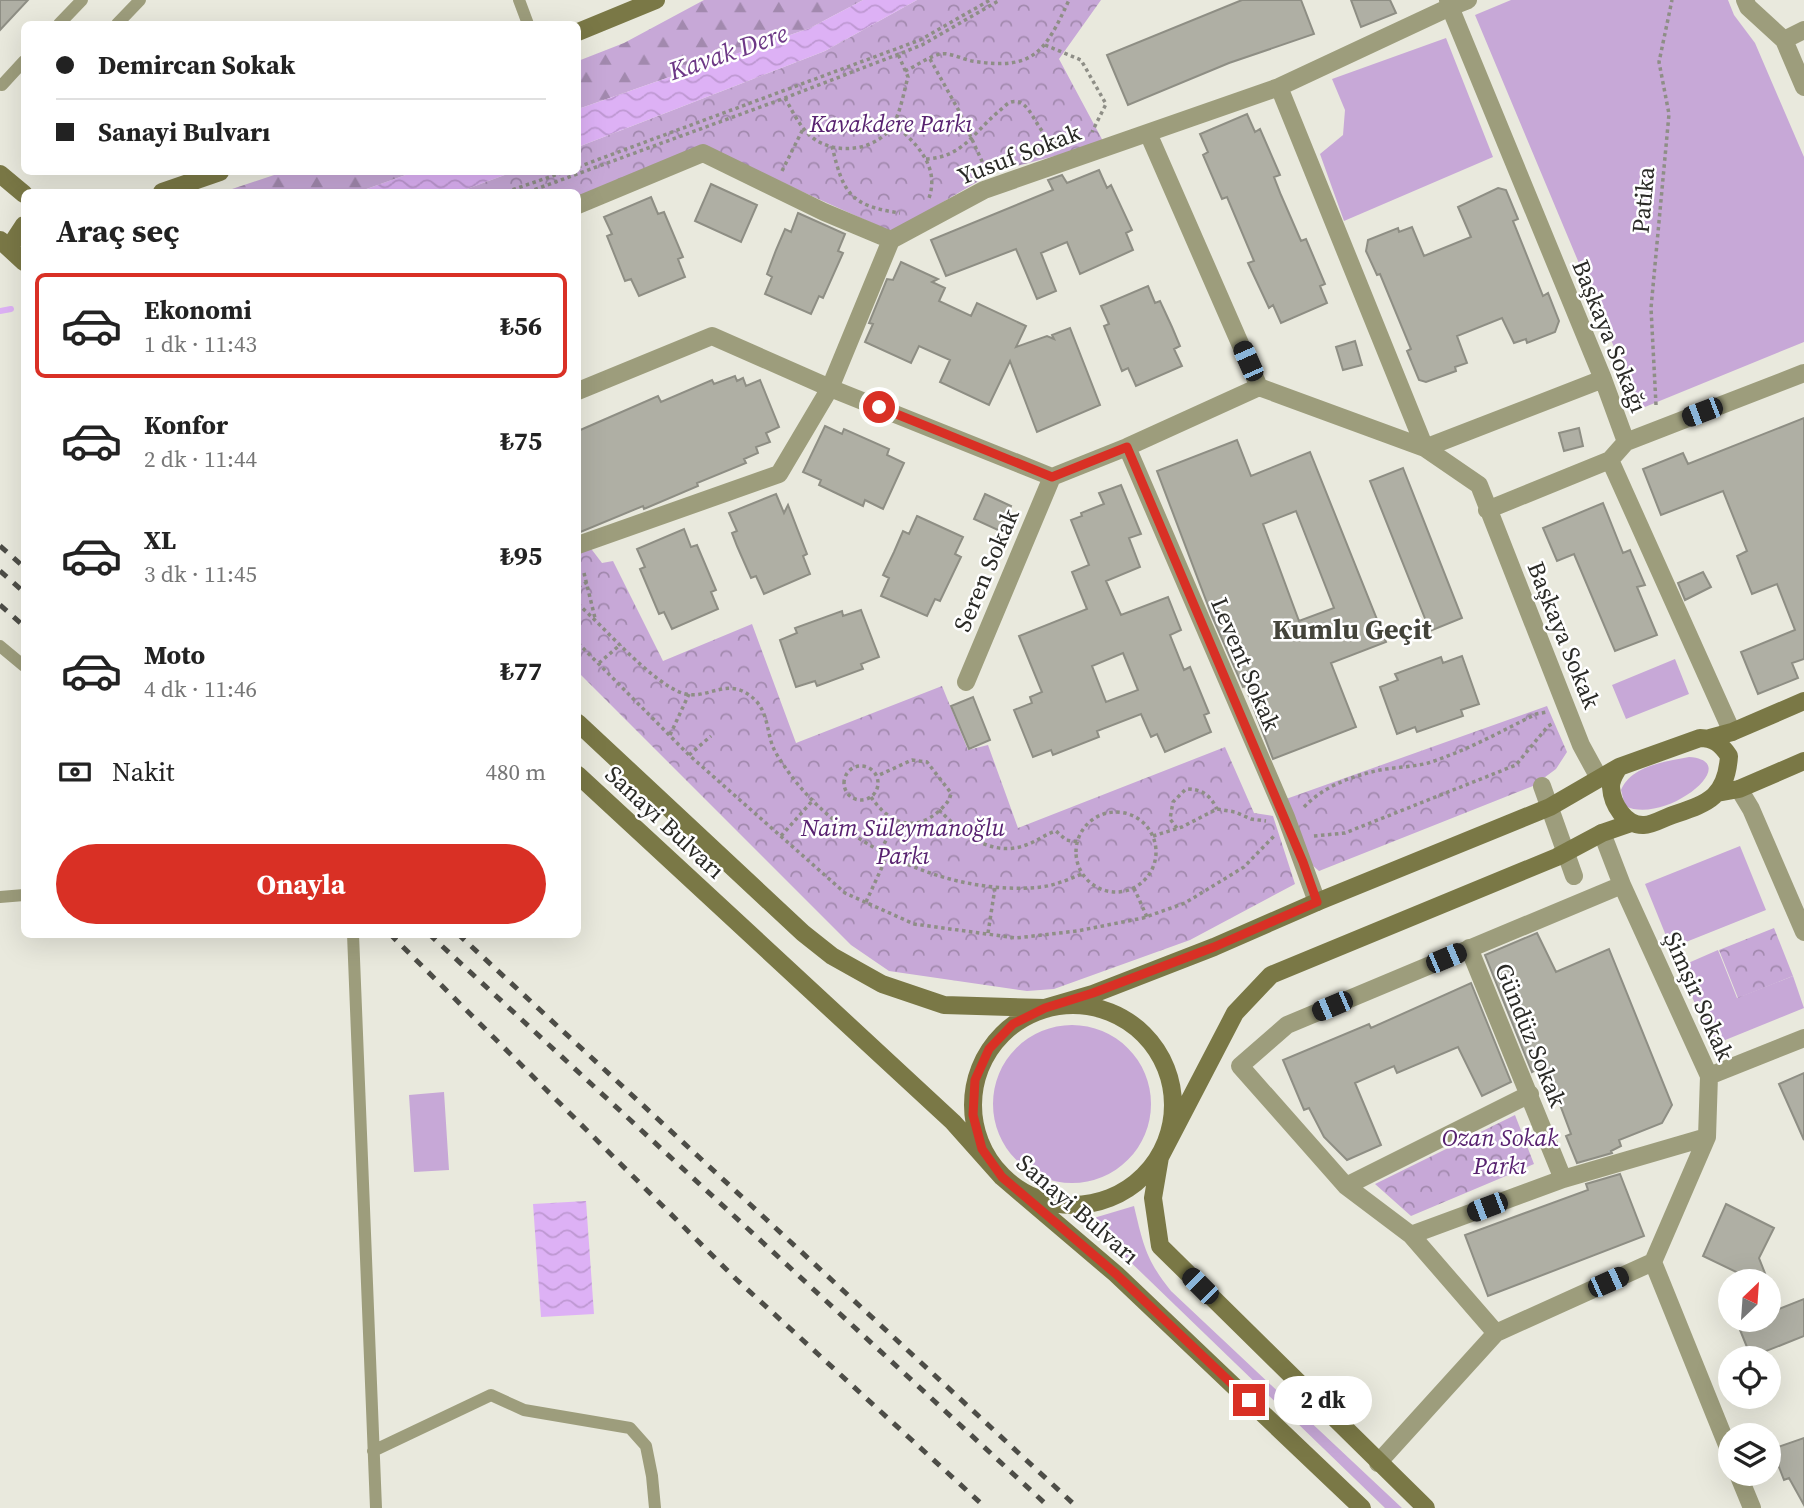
<!DOCTYPE html>
<html lang="tr">
<meta charset="utf-8">
<style>
:root{--surface:#fff;--page:#f6f6f6;--text:#222;--muted:#767676;--line:#e0e0e0;--accent:#d93025}
body{margin:0;font-family:"Source Serif 4",serif;background:var(--page);color:var(--text);height:100vh;display:flex;flex-direction:column;font-size:26px;white-space:nowrap}
*{box-sizing:border-box;margin:0}
p{font-size:23px;color:var(--muted)}
.icon{flex:none;width:38px;height:38px;fill:none;stroke:currentColor;stroke-width:2;stroke-linecap:round;stroke-linejoin:round}
.map{position:relative;flex:1;overflow:hidden}
.drawer{position:absolute;left:21px;top:189px;width:560px;height:749px;display:flex;flex-direction:column;background:var(--surface);border-radius:10px;box-shadow:0 7px 28px #0002}
.drawer>*{flex:none}
.guide{position:absolute;left:21px;top:21px;width:560px;height:154px;border-radius:10px;box-shadow:0 7px 28px #0002;display:grid;align-content:center;height:154px;padding:0 35px;background:var(--surface)}
.needle{width:46px;rotate:25deg}
.tools{position:absolute;left:1718px;top:1269px;display:grid;gap:14px}
.tools a{display:grid;place-items:center;width:63px;height:63px;border-radius:50%;background:var(--surface);box-shadow:0 7px 28px #0002;font-size:35px}
.end{position:absolute;width:32px;height:32px;margin:-16px;border:9px solid #d93025;background:#fff;box-shadow:0 0 0 4px #fff}
.from{border-radius:50%}
.bubble{position:absolute;height:49px;border-radius:24px;background:var(--surface);box-shadow:0 7px 28px #0002;font-size:23px;font-weight:700;line-height:49px;text-align:center}
.car{position:absolute;width:21px;height:42px;margin:-21px -10px;border-radius:9px;box-shadow:0 0 5px 2px #0007;background:linear-gradient(#222 24%,#8ab4d8 0 40%,#222 0 76%,#8ab4d8 0 86%,#222 0)}
.guide b{display:flex;align-items:center;gap:24px;height:66px;font-size:26px}
.guide b+b{border-top:2px solid var(--line)}
.guide i{width:18px;height:18px;background:var(--text)}
ul{padding:0;list-style:none}
li{display:flex;align-items:center;gap:21px;height:105px;margin:0 14px 10px;padding:0 21px;border:4px solid transparent;border-radius:10px}
li div{flex:1}
li b{display:block;font-size:26px}
li em{font-style:normal;font-weight:700}
li.on{border-color:var(--accent)}
li>.icon{width:63px;height:63px;stroke-width:1.5}
h2{padding:0 35px;font-size:32px;line-height:84px}
.pay{display:flex;align-items:center;gap:18px;height:77px;padding:0 35px;font-size:26px}
.pay p{margin-inline-start:auto}
.button{display:flex;gap:14px;margin-top:auto;padding:14px 35px}
.button a{flex:1;height:80px;border-radius:42px;background:var(--accent);color:#fff;font-size:28px;font-weight:700;line-height:80px;text-align:center}
.map>svg:first-child{display:block}
</style>
<div class="map">
<svg width="1804" height="1508" viewBox="0 0 1804 1508">
<defs>
<pattern id="forest-firs" width="22" height="20" patternUnits="userSpaceOnUse" patternTransform="scale(1.75)"><rect width="22" height="20" fill="#c7a8d7"/><path d="M5 1l3.5 6h-7zM16 11l3.5 6h-7z" fill="#a289ae"/></pattern>
<pattern id="park-crowns" width="20" height="18" patternUnits="userSpaceOnUse" patternTransform="scale(1.75)"><rect width="20" height="18" fill="#c7a8d7"/><path d="M2 6a3 3 0 1 1 6 0M12 15a3 3 0 1 1 6 0" fill="none" stroke="#a289ae"/></pattern>
<pattern id="water-waves" width="16" height="10" patternUnits="userSpaceOnUse" patternTransform="scale(1.75)"><rect width="16" height="10" fill="#ddb1f5"/><path d="M0 5q4-4 8 0t8 0" fill="none" stroke="#be98d2"/></pattern>
</defs>
<rect width="100%" height="100%" fill="#e9e9dd"/>
<path fill="#c7a8d7" d="M1511 0H1728L1734 15 1755 43 1804 157V342L1640 409 1475 15Z
M1446 38 1493 157 1344 221 1320 154 1343 135 1345 110 1332 79Z
M1675 659 1689 694 1626 719 1612 685Z
M1689 757C1746 761 1665 826 1625 806L1621 790C1632 765 1665 762 1689 757Z
M1740 846 1766 910 1671 948 1645 884Z
M1718 950 1737 998 1793 976 1804 1008 1713 1045 1679 967Z
M993 1104a79 79 0 1 1 158 0a79 79 0 1 1-158 0Z
M444 1092 449 1170 414 1172 409 1095Z
M1134 1206C1143 1244 1146 1260 1171 1291L1402 1508H1385L1087 1220Z"/>
<path fill="url(#forest-firs)" d="M704 0H863L810 28 578 109V61L624 43Z
M283 172H414L358 192H223Z"/>
<path fill="url(#park-crowns)" d="M917 0H1101L1059 59 1104 143 994 172 892 232 702 147 578 198V192H459L513 172H578V147L825 51Z
M578 546H589L602 563 613 561 663 661 752 624 796 743 942 686 968 750 988 745 1018 828 1225 747 1254 813 1273 816 1295 884 1190 940 1054 989 1027 991 889 971 851 945 578 672Z
M1547 706 1567 752 1556 769 1533 786 1319 871 1311 864 1286 799Z
M1774 928 1793 976 1738 998 1719 950Z
M1515 1115 1534 1164 1411 1216 1375 1184Z"/>
<path fill="url(#water-waves)" d="M863 0H917L825 51 578 147V109L810 28Z
M414 172H513L459 192H358Z
M586 1201 594 1314 541 1317 533 1204Z"/>
<g fill="none" stroke-linecap="round" stroke-linejoin="round">
<path stroke="#ddb1f5" stroke-width="6" d="M0 311 11 309"/>
</g>
<path fill="#afafa4" stroke="#8e8e84" stroke-width="2" fill-rule="evenodd" d="M0 0H28L0 30Z
M1242 0H1301L1314 34 1229 63 1128 105 1107 55Z
M1351 0H1390L1396 13 1361 27Z
M1247 114 1255 132 1260 129 1280 175 1274 177 1281 195 1301 241 1306 239 1325 284 1320 286 1327 303 1281 323 1273 305 1269 308 1248 263 1254 261 1227 197 1222 199 1203 155 1208 152 1200 134Z
M1099 170 1107 188 1111 185 1132 230 1126 233 1133 250 1080 274 1067 242 1041 253 1056 291 1037 299 1016 249 946 276 931 240 1053 190 1048 180 1062 175 1067 183Z
M711 184 757 205 741 242 695 221Z
M1498 188 1506 190 1518 219 1513 221 1543 296 1548 293 1559 321 1555 332 1527 343 1526 339 1514 343 1502 318 1457 336 1467 363 1455 367 1456 371 1426 382 1419 380 1407 351 1411 349 1380 274 1377 275 1366 251 1368 240 1398 228 1399 232 1412 227 1424 256 1471 237 1458 207Z
M651 197 658 214 664 212 683 257 678 259 685 277 639 296 631 279 625 281 607 236 612 234 604 217Z
M798 213 845 234 838 251 843 253 823 298 819 296 811 314 765 294 772 277 767 274 776 250 785 229 791 232Z
M901 262 938 279 932 282 945 288 939 301 971 316 977 303 1026 326 1016 347 1047 336 1054 339 1052 335 1070 328 1100 405 1037 432 1010 361 989 405 940 382 950 360 919 346 911 363 865 342 873 324 869 323 887 279 893 280Z
M1148 286 1155 303 1160 301 1172 327 1180 346 1174 349 1182 366 1136 386 1128 368 1122 371 1104 326 1109 324 1101 306Z
M1355 341 1362 365 1343 370 1336 347Z
M735 376 737 381 743 378 746 386 760 380 779 427 766 433 770 442 756 447 758 453 744 459 746 463 697 483 698 486 644 509 643 506 578 533V431L658 396 661 402 712 380 714 384Z
M1804 418V659L1792 663 1798 678 1758 694 1741 652 1795 630 1777 584 1752 594 1737 556 1747 551 1723 491 1661 515 1643 469 1683 453 1688 464Z
M825 426 842 434 844 429 889 449 887 455 904 463 883 509 865 500 863 506 819 485 821 480 803 472Z
M1579 428 1583 446 1564 451 1559 433Z
M1237 440 1251 476 1310 452 1386 642 1331 663 1356 727 1273 759 1245 686 1243 687 1212 616 1157 471ZM1296 511 1334 608 1299 621 1263 524Z
M1403 468 1462 618 1430 631 1370 481Z
M1121 485 1141 534 1129 538 1140 567 1106 581 1121 615 1168 597 1181 630 1170 635 1184 670 1190 667 1209 713 1204 715 1211 732 1165 752 1157 734 1151 737 1141 714 1097 731 1099 737 1053 755 1051 750 1033 757 1014 710 1032 703 1030 697 1042 692 1019 636 1087 609 1072 572 1089 565 1071 520 1082 516 1081 513 1104 504 1099 493ZM1123 653 1138 690 1106 702 1092 666Z
M776 494 784 513 788 505 807 554 803 556 810 574 764 594 756 576 751 578 737 546 732 533 737 531 729 513Z
M985 494 1011 506 1000 531 974 519Z
M1603 503 1623 553 1630 550 1645 585 1637 587 1657 635 1615 651 1574 554 1557 561 1543 528Z
M917 516 963 537 955 554 961 557 940 601 935 599 927 616 881 596 889 578 883 575 894 552 903 531 909 534Z
M684 529 691 547 697 545 716 590 711 592 718 609 672 629 664 612 659 614 640 569 645 567 637 549Z
M1703 572 1711 587 1685 600 1678 583Z
M861 610 879 657 861 664 863 669 817 686 815 681 796 687 780 640 797 633 795 628 842 611 843 616Z
M1462 656 1479 704 1461 710 1463 716 1417 732 1415 727 1397 734 1380 687 1398 680 1395 674 1441 657 1443 663Z
M973 697 990 740 969 749 951 706Z
M1537 933 1556 972 1609 949 1672 1105 1662 1123 1619 1140 1621 1146 1611 1151 1612 1153 1577 1163 1566 1136 1571 1134 1545 1065 1532 1072 1485 955Z
M1471 983 1511 1082 1482 1096 1458 1047 1397 1073 1394 1066 1355 1083 1381 1145 1347 1160 1324 1137 1309 1108 1304 1110 1283 1060 1369 1024 1371 1028Z
M1804 1073V1140L1779 1084Z
M1620 1174 1644 1236 1488 1296 1465 1235 1588 1190 1586 1184Z
M1726 1204 1774 1228 1759 1258 1768 1281H1755L1703 1256Z
M1804 1299V1336L1751 1357 1738 1325 1753 1320H1769V1313Z
M1804 1438V1505L1789 1478 1784 1480 1772 1449Z"/>
<g fill="none" stroke-linecap="round" stroke-linejoin="round">
<path stroke="#8e8e86" stroke-width="3.5" stroke-dasharray="3.5 3.5" stroke-linecap="butt" d="M1045 45 1081 60 1106 104 1092 132
M930 59 959 111 986 170
M905 71C916 66 928 57 940 54 949 52 962 59 972 61 1034 71 1045 52 1069 0
M785 98C793 112 800 128 813 138 836 156 879 151 894 123 901 110 904 91 908 77L898 54
M894 124C916 143 940 166 929 198
M832 146C843 193 850 206 900 213
M926 159C963 157 973 133 998 112 1002 109 1007 103 1011 102 1032 96 1035 136 1057 143
M578 167 920 40 990 0
M782 171 803 129
M506 192 564 172
M528 192 785 98 922 45 1000 0
M1656 405 1651 308 1669 114 1659 62 1672 0
M584 573 595 618
M578 587 587 582
M578 604C604 627 651 682 682 693 709 702 729 672 757 702 768 715 767 732 773 747 776 754 782 763 787 770 840 846 949 897 1042 887 1056 885 1069 879 1082 874
M578 643 689 755 845 893 914 924 1016 938 1077 931 1143 918 1185 903 1244 867 1274 836
M599 663 621 644
M670 735 689 694
M689 755 711 736
M844 783a17 17 0 1 1 34 0a17 17 0 1 1-34 0Z
M871 797C888 822 913 834 939 811 945 805 950 801 951 793L927 762 912 760 877 776
M1304 807C1324 786 1352 776 1380 770 1396 767 1413 767 1428 763 1466 751 1500 732 1536 714L1547 712
M939 810C962 833 991 858 1026 845 1036 842 1045 834 1056 831L1066 840 1078 842
M1076 852a40 40 0 1 1 80 0a40 40 0 1 1-80 0Z
M1177 828 1170 819 1173 802 1186 789C1202 789 1210 795 1217 809
M781 836 814 799
M1153 836 1182 827 1217 809 1235 812 1251 819 1266 821
M1314 836 1345 833 1516 765 1548 726 1554 723
M881 850 896 821
M1134 888 1147 917
M866 902 888 854
M988 933 995 888"/>
<path stroke="#9d9d7c" stroke-width="12" d="M519 0 528 24
M59 24 82 0
M117 24 140 0
M2 85 24 61
M0 646 24 666
M0 897 24 895
M353 934 376 1508
M373 1451 491 1395 524 1410 630 1428 646 1446 652 1476 655 1508"/>
<path stroke="#9d9d7c" stroke-width="18" d="M1468 0 1450 7 1603 379 1626 442 1610 460 1487 510
M1745 0 1748 7 1784 40 1804 87
M1784 40 1804 30
M1279 87 1425 448 1479 485 1581 745 1599 778
M1148 133 1259 387
M578 205 703 153 824 212 891 240
M578 391 712 336 830 388 1052 477 1127 447 1259 387 1425 448 1603 379
M1626 442 1804 373
M1127 447 1286 817 1317 902
M1610 460 1732 732
M578 545 779 474 830 388 891 240 984 190 1279 87 1450 7 1448 0
M966 682 1052 477
M1542 786 1574 876
M1739 789 1751 809 1804 932
M1602 833 1622 885 1709 1076 1707 1137 1653 1262 1731 1455
M1469 948 1563 1179
M1709 1076 1804 1038
M1346 1186 1530 1094
M1411 1235 1563 1179 1707 1137
M1496 1333 1411 1235 1346 1186 1240 1066 1287 1025 1622 885
M1378 1463 1496 1333 1653 1262
M1738 1474 1752 1508"/>
<path stroke="#7a7846" stroke-width="18" d="M578 32 656 0
M0 174 24 194
M162 192 220 172
M0 240 24 262
M9 248 24 225
M578 723 803 933 832 956 882 984 944 1005 1045 1008 1093 994 1214 947 1317 902 1550 807 1619 767
M1700 738C1714 738 1721 744 1729 756 1726 799 1707 803 1670 816 1662 819 1652 825 1644 825 1625 826 1612 804 1611 787 1611 779 1615 774 1619 767Z
M1710 738 1732 732 1804 701
M578 775 953 1122 1002 1177 1116 1274 1362 1508
M1717 793 1739 789 1804 761
M973 1105a100 100 0 1 1 200 0a100 100 0 1 1-200 0Z
M1426 1508 1160 1246 1153 1198 1160 1157 1235 1013 1271 975 1557 857 1602 833 1631 823"/>
<path stroke="#4d4d47" stroke-width="5" stroke-dasharray="9 9" stroke-linecap="butt" d="M0 546 24 567
M0 571 24 592
M0 605 24 626
M390 934 736 1279 986 1508
M429 934 1050 1508
M458 934 1078 1508"/>
</g>
<g fill="none" stroke-linecap="round" stroke-linejoin="round">
<path stroke="#d93025" stroke-width="9" d="M879 407 1052 477 1127 447 1303 862 1317 902 1214 947 1093 993 1045 1008 1013 1024 989 1049 975 1080 973 1115 982 1149 1002 1177 1116 1274 1249 1400"/>
</g>
<g text-anchor="middle" dominant-baseline="central" stroke-width="5" stroke-linejoin="round" paint-order="stroke">
<g font-size="24" font-style="italic" fill="#582270" stroke="#fff">
<text x="891" y="123">Kavakdere Parkı</text>
<text x="903" y="827">Naim Süleymanoğlu<tspan x="903" dy="28">Parkı</tspan></text>
<text x="1500" y="1137">Ozan Sokak<tspan x="1500" dy="28">Parkı</tspan></text>
</g>
<g font-size="24" fill="#2a2a26" stroke="#fff">
<text transform="translate(1019 154) rotate(-21)">Yusuf Sokak</text>
<text transform="translate(1643 200) rotate(-85)">Patika</text>
<text transform="translate(1610 336) rotate(68)">Başkaya Sokağı</text>
<text transform="translate(986 570) rotate(-67)">Seren Sokak</text>
<text transform="translate(1564 635) rotate(68)">Başkaya Sokak</text>
<text transform="translate(1246 664) rotate(67)">Levent Sokak</text>
<text transform="translate(665 822) rotate(43)">Sanayi Bulvarı</text>
<text transform="translate(1699 996) rotate(66)">Şimşir Sokak</text>
<text transform="translate(1531 1035) rotate(68)">Gündüz Sokak</text>
<text transform="translate(1078 1209) rotate(41)">Sanayi Bulvarı</text>
</g>
<g font-size="26" font-style="italic" fill="#6d3886" stroke="#fff">
<text transform="translate(728 52) rotate(-19)">Kavak Dere</text>
</g>
<g font-size="28" font-weight="bold" fill="#44443a" stroke="#fff">
<text x="1352" y="629">Kumlu Geçit</text>
</g>
</g>
</svg>
<div class="tools">
<a><svg class="needle" viewBox="-14 -14 28 28"><path d="M0-13l5 13h-10z" fill="#e53935"/><path d="M0 13l5-13h-10z" fill="#767676"/></svg></a>
<a><svg class="icon" aria-label="locate" viewBox="0 0 24 24"><circle cx="12" cy="12" r="6"/><path d="M12 2v4M12 18v4M2 12h4M18 12h4"/></svg></a>
<a><svg class="icon" aria-label="layers" viewBox="0 0 24 24"><path d="M12 4l9 5-9 5-9-5zM3 14l9 5 9-5"/></svg></a>
</div>
<i class="end from" style="left:879px;top:407px"></i>
<i class="end" style="left:1249px;top:1400px"></i>
<div class="bubble" style="left:1274px;top:1376px;width:98px">2 dk</div>
<i class="car" style="left:1248px;top:361px;rotate:336deg"></i>
<i class="car" style="left:1702px;top:412px;rotate:249deg"></i>
<i class="car" style="left:1446px;top:958px;rotate:67deg"></i>
<i class="car" style="left:1332px;top:1006px;rotate:247deg"></i>
<i class="car" style="left:1487px;top:1207px;rotate:249deg"></i>
<i class="car" style="left:1608px;top:1282px;rotate:66deg"></i>
<i class="car" style="left:1200px;top:1286px;rotate:315deg"></i>
<div class="guide">
<b><i class="from"></i>Demircan Sokak</b>
<b><i></i>Sanayi Bulvarı</b>
</div>
<section class="drawer">
<h2>Araç seç</h2>
<ul>
<li class="on"><svg class="icon" aria-label="car" viewBox="0 0 24 24"><path d="M5 17H2v-5l4-1 3-4h7l3 4 3 1v5h-3M9 17h6M6 11h13"/><circle cx="7" cy="17" r="2"/><circle cx="17" cy="17" r="2"/></svg><div><b>Ekonomi</b><p>1 dk · 11:43</p></div><em>₺56</em></li>
<li><svg class="icon" aria-label="car" viewBox="0 0 24 24"><path d="M5 17H2v-5l4-1 3-4h7l3 4 3 1v5h-3M9 17h6M6 11h13"/><circle cx="7" cy="17" r="2"/><circle cx="17" cy="17" r="2"/></svg><div><b>Konfor</b><p>2 dk · 11:44</p></div><em>₺75</em></li>
<li><svg class="icon" aria-label="car" viewBox="0 0 24 24"><path d="M5 17H2v-5l4-1 3-4h7l3 4 3 1v5h-3M9 17h6M6 11h13"/><circle cx="7" cy="17" r="2"/><circle cx="17" cy="17" r="2"/></svg><div><b>XL</b><p>3 dk · 11:45</p></div><em>₺95</em></li>
<li><svg class="icon" aria-label="car" viewBox="0 0 24 24"><path d="M5 17H2v-5l4-1 3-4h7l3 4 3 1v5h-3M9 17h6M6 11h13"/><circle cx="7" cy="17" r="2"/><circle cx="17" cy="17" r="2"/></svg><div><b>Moto</b><p>4 dk · 11:46</p></div><em>₺77</em></li>
</ul>
<div class="pay"><svg class="icon" aria-label="cash" viewBox="0 0 24 24"><path d="M3 7h18v10H3z"/><circle cx="12" cy="12" r="2"/></svg>Nakit<p>480 m</p></div>
<div class="button"><a>Onayla</a></div>
</section>
</div>
